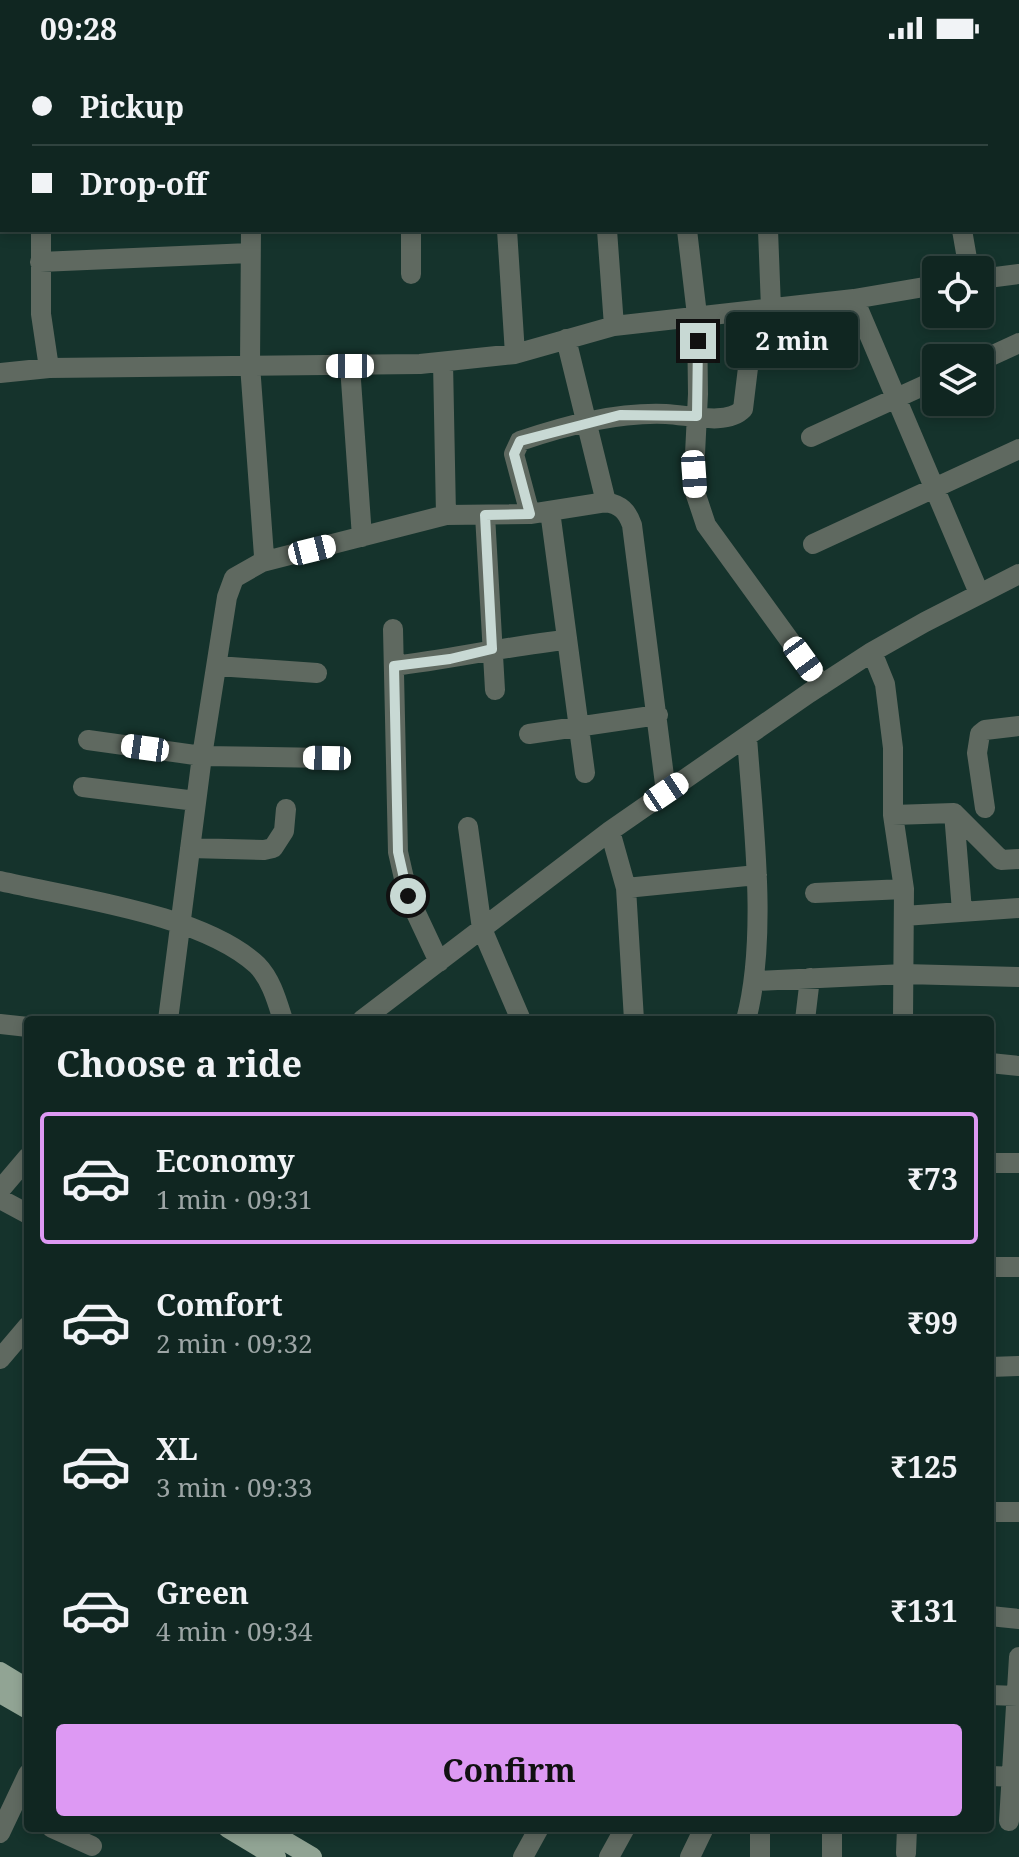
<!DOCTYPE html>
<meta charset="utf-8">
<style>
:root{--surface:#102621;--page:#192e2a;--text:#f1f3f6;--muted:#9ca5a5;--line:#30433f;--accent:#dd99f3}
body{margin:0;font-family:"Noto Serif",serif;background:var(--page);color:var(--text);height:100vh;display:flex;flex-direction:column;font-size:30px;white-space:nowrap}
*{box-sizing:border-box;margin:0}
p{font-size:26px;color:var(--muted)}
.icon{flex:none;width:44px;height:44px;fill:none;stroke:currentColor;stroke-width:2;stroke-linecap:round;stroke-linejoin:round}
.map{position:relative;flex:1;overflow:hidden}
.panel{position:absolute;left:24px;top:960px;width:970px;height:816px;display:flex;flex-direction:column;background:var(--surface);border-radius:8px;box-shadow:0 4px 12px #0003,0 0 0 2px var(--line)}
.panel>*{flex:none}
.top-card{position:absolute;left:0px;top:0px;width:1020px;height:176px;box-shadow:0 4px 12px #0003,0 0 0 2px var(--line);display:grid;align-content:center;height:176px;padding:0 32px;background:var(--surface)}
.buttons{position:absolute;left:922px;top:200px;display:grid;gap:16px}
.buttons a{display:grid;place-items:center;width:72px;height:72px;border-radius:8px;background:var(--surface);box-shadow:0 4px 12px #0003,0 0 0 2px var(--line);font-size:40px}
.end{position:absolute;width:36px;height:36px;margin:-18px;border:10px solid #c8d9d4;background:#111;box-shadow:0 0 0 4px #111}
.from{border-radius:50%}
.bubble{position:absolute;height:56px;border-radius:8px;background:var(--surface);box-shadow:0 4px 12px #0003,0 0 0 2px var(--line);font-size:26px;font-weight:700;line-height:56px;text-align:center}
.car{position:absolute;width:24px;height:48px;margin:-24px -12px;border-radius:10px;box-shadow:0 0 6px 2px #0007;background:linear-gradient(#fff 24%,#345 0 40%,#fff 0 76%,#345 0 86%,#fff 0)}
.top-card b{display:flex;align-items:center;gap:28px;height:76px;font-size:30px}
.top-card b+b{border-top:2px solid var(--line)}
.top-card i{width:20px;height:20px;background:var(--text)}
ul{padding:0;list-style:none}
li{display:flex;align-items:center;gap:24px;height:132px;margin:0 16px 12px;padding:0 16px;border:4px solid transparent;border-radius:8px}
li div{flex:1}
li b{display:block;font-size:30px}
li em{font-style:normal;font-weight:700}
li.selected{border-color:var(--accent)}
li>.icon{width:72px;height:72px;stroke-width:1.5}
h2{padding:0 32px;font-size:36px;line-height:96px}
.cta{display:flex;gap:16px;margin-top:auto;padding:16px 32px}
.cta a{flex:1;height:92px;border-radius:8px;background:var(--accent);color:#111;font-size:32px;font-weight:700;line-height:92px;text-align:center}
.status{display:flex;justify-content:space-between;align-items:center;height:56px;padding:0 40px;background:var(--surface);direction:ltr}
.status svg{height:22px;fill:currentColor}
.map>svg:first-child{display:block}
</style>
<div class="status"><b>09:28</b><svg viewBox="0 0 49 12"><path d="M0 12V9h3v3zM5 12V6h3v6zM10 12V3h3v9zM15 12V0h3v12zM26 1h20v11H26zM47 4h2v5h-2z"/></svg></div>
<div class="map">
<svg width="1019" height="1801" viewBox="0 0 1019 1801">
<rect width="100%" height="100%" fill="#15332c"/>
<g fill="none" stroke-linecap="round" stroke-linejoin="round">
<path stroke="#5f6960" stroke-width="20" d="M36 0V2
M203 0V2
M242 0 287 2
M337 0V2
M421 0V2
M880 0 881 2
M118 2V0
M955 2 956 0
M0 38H2
M0 113H2
M1018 129H1019
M41 174V258L49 312
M507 174 515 298
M607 174 614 270
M687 174 697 259 698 338 694 418 695 436 706 469 822 629
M768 174 771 252
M962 174 969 214
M40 206 250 197
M411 218V174
M980 223 1019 218
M854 243 979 537
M566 283 606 446
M980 305 1019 287
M443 306 446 459
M350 310 362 481
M0 317 49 312 420 308 515 298 614 270 854 243 936 229
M811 381 936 324
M550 455 585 717
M530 458 514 398 520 385C567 369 617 356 666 358 689 359 727 370 743 353L751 287
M485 459 495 634
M813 488 1019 393
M262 506 446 459 530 458 606 446C621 449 627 455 632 469L666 736
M393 573 398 796 408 840 439 906
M872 596 885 628 893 692V759L904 833 903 964
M217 610 317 617
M394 610C452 603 508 590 566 584
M529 678 658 659
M88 684 202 700 327 702
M83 731 196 745
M985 752 977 697 980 678 985 674 1019 670
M954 757 1001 804 1019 803
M893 759 954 757 962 855
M468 771 482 873 521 964
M610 775 626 832 634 964
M190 792 264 794 273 792 284 775 286 753
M0 825C73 842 202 858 257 909 271 923 277 945 283 964
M626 832 757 819
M815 837 904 833
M904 860 1019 852
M755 925 904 918 1019 921
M168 964 202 700 227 541 234 522 262 506 264 500 250 309 251 174
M362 964 610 775 809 637 872 596 925 566 1019 518
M746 964C768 881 753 767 747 681
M805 964 810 922
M0 968 28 971
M990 1007 1019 1010
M990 1107H1019
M0 1134 28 1101
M0 1143 28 1158
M990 1211H1019
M0 1303 28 1270
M990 1311 1019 1310
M990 1456H1019
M990 1560 1019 1563
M990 1639 1017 1640
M990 1720 1019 1721
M1009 1765 1019 1601
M52 1772 92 1790
M0 1777 28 1718
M906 1797 907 1772
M523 1801 539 1772
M609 1801 625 1772
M690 1801 704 1772
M760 1801V1772
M832 1801V1772"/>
<path stroke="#91a494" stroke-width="20" d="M0 1616 28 1633
M0 1637 28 1653
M228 1772 276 1801
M263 1772 312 1801"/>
</g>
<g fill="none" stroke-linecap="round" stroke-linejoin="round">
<path stroke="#c8d9d4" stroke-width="10" d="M408 840 398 796 394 610 450 603 492 593 485 459 530 458 514 398 520 385 620 359 697 360 698 285"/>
</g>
</svg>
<div class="buttons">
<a><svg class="icon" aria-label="locate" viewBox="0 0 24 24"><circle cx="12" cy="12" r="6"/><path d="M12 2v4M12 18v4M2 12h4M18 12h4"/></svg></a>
<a><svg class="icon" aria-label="layers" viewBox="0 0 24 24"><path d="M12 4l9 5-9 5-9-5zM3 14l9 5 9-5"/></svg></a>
</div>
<i class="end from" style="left:408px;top:840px"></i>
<i class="end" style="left:698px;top:285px"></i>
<div class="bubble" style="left:726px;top:256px;width:132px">2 min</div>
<i class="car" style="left:350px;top:310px;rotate:270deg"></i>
<i class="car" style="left:694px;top:418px;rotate:176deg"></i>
<i class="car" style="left:312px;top:494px;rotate:76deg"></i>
<i class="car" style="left:803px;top:603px;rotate:144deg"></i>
<i class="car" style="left:145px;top:692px;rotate:278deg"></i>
<i class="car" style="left:327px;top:702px;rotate:271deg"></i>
<i class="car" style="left:666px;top:736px;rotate:56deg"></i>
<div class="top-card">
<b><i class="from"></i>Pickup</b>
<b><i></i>Drop-off</b>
</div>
<section class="panel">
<h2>Choose a ride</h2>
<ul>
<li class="selected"><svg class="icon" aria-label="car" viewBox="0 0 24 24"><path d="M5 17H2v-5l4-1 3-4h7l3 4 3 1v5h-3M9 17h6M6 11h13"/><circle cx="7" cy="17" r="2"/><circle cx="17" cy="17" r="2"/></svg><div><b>Economy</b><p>1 min · 09:31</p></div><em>₹73</em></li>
<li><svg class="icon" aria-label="car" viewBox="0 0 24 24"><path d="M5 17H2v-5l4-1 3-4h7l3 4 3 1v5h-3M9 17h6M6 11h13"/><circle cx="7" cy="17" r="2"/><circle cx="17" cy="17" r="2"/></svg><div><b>Comfort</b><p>2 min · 09:32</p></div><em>₹99</em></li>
<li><svg class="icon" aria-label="car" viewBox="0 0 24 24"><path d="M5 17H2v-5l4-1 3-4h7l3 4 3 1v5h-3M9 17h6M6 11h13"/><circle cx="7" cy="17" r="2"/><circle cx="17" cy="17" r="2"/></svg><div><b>XL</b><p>3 min · 09:33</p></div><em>₹125</em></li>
<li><svg class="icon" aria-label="car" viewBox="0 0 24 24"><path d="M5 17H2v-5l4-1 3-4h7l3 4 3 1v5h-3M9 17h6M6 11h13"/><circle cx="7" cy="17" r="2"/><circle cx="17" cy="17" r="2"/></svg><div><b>Green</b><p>4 min · 09:34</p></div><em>₹131</em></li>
</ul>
<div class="cta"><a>Confirm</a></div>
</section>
</div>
